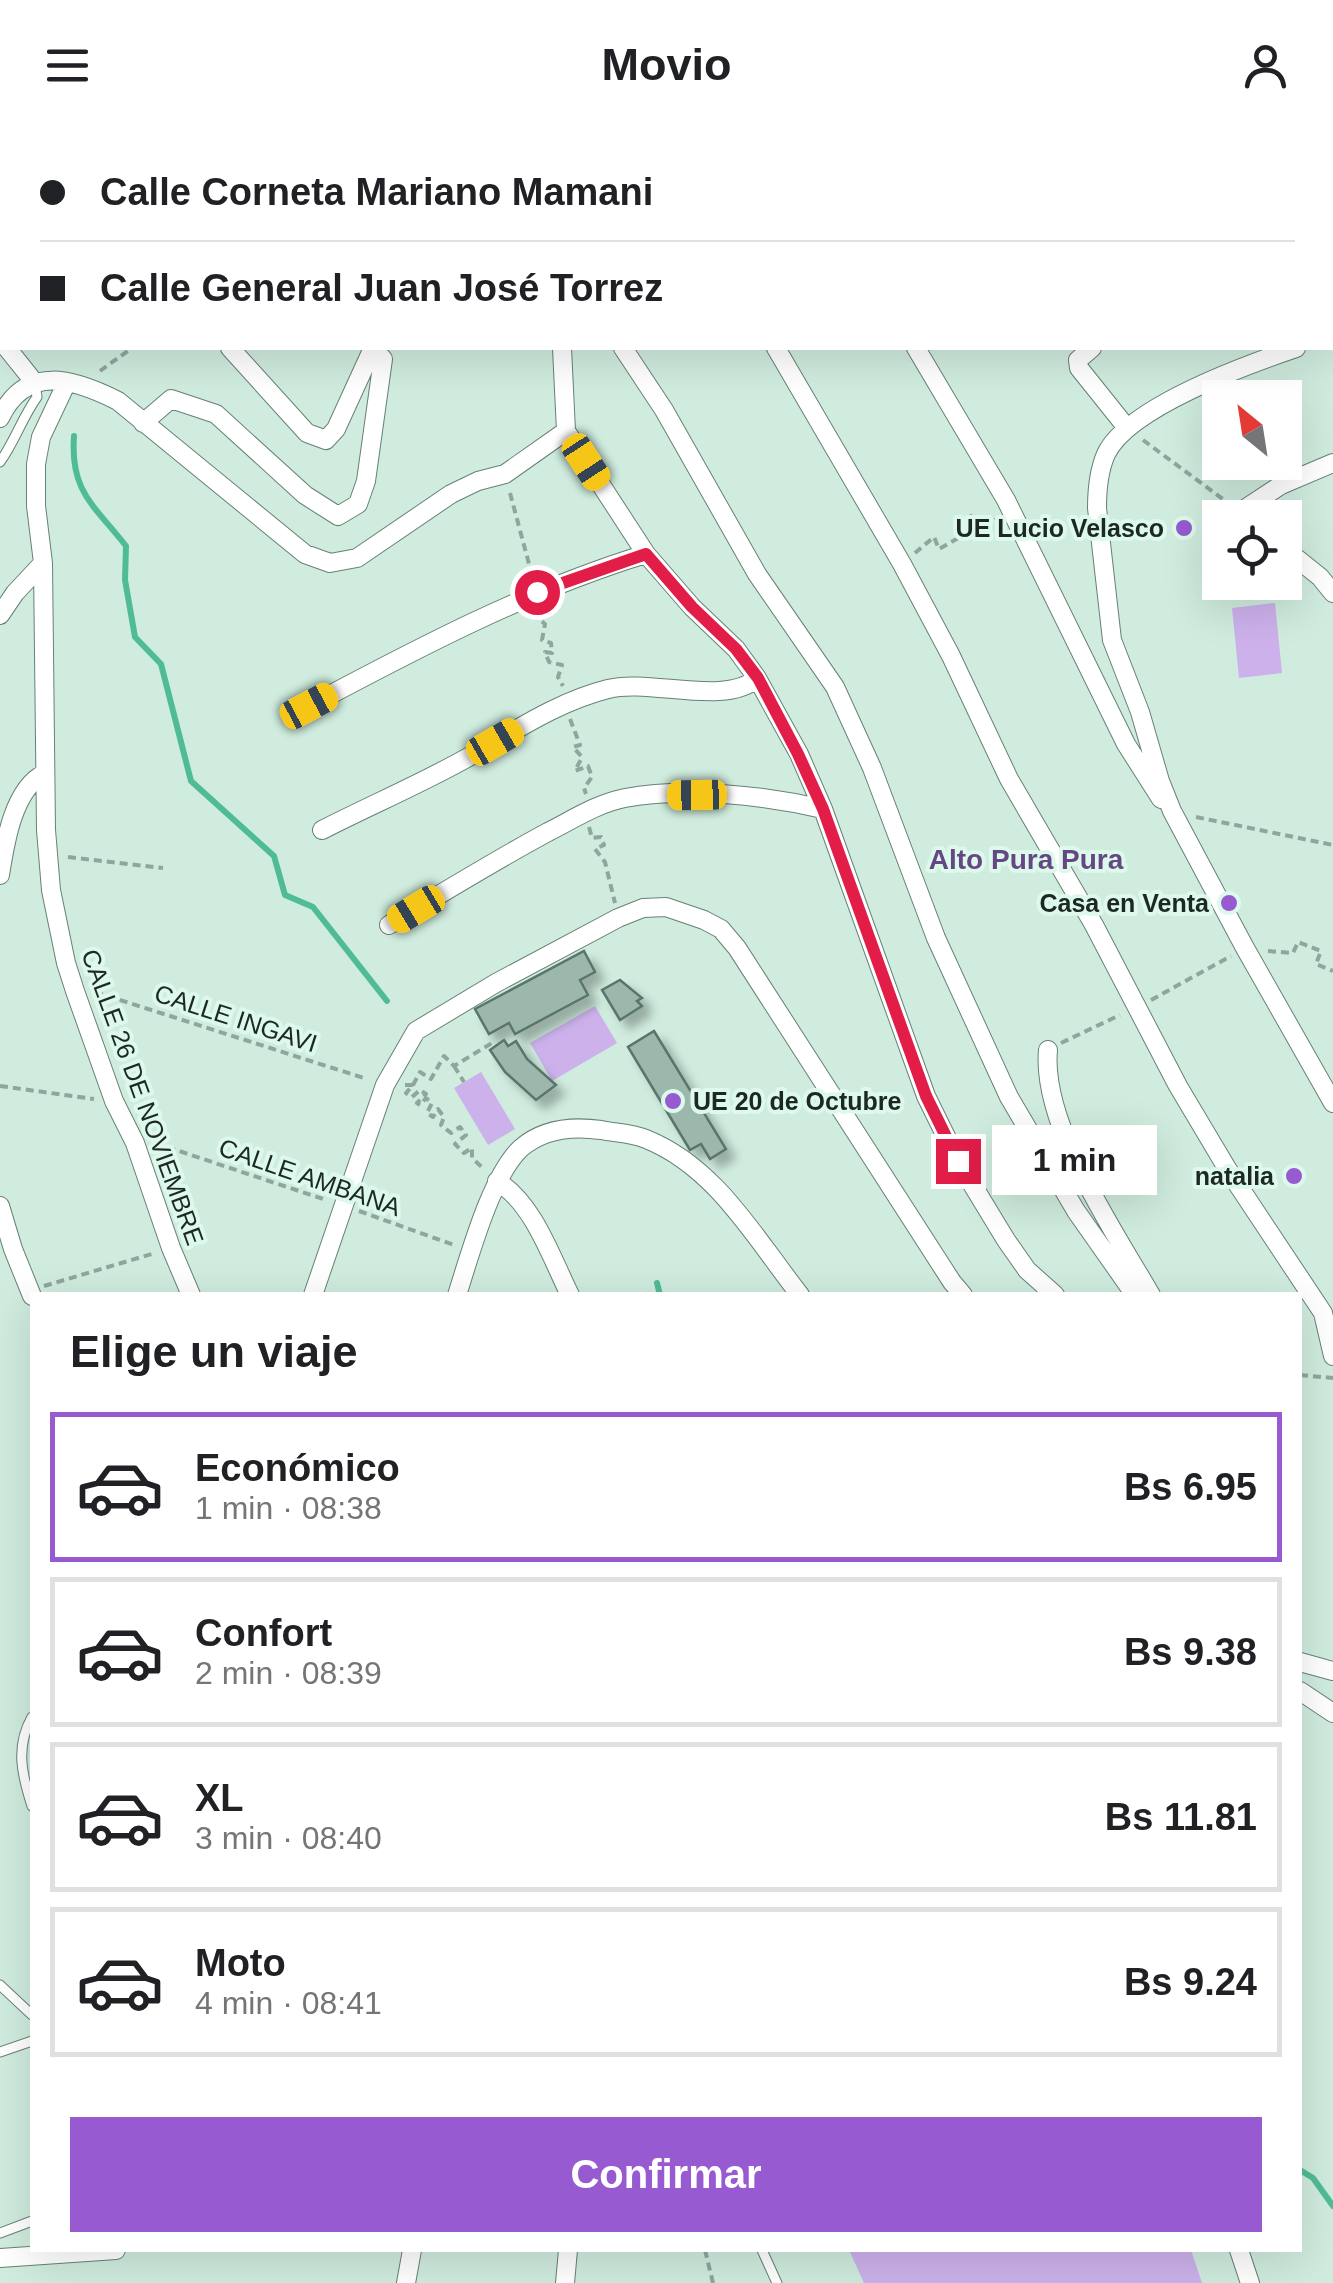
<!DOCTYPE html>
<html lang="es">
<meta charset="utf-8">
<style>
:root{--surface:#fff;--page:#f6f6f6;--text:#202124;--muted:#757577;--line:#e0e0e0;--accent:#975ad1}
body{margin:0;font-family:Helvetica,sans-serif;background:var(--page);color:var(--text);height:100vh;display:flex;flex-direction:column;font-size:38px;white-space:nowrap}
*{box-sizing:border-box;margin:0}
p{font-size:32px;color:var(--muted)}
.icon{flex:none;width:55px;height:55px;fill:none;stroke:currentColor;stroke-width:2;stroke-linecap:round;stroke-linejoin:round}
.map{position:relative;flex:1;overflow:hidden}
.details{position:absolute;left:30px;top:1162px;width:1272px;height:960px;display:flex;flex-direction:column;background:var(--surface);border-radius:0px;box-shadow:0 10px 40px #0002}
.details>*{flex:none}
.top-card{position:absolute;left:0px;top:0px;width:1335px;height:220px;box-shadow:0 10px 40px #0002;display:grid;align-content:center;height:220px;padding:0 40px;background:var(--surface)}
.needle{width:65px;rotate:330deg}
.buttons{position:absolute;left:1202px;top:250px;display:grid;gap:20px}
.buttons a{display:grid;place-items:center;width:100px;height:100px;border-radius:0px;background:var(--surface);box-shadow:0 10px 40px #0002;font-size:50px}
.end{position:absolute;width:45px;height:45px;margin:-22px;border:12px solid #e11d48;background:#fff;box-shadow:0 0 0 5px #fff}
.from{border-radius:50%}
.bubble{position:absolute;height:70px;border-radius:0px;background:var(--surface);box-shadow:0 10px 40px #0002;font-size:32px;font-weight:600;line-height:70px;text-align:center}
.car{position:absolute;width:30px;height:60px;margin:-30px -15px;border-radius:12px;box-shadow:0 0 8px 2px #0007;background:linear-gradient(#f5c518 24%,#345 0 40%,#f5c518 0 76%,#345 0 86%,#f5c518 0)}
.top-card b{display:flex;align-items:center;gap:35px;height:95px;font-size:38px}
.top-card b+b{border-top:2px solid var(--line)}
.top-card i{width:25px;height:25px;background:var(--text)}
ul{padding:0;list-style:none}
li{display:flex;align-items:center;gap:30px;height:150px;margin:0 20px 15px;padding:0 20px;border:5px solid var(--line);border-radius:0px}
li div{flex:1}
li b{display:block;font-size:38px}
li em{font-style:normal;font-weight:600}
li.on{border-color:var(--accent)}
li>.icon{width:90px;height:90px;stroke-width:1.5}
h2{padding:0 40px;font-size:45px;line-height:120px}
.cta{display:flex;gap:20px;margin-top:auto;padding:20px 40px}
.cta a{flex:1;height:115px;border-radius:0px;background:var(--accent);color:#fff;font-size:40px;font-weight:600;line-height:115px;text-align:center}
header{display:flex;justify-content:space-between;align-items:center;height:130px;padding:0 40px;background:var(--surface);font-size:45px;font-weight:600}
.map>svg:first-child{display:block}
</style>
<header><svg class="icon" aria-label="menu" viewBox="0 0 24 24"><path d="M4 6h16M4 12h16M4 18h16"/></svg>Movio<svg class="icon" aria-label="person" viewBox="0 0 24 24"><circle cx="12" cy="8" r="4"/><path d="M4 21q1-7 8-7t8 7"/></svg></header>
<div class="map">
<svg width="1333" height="2153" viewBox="0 0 1333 2153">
<defs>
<filter id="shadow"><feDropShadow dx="9" dy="9" stdDeviation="5" flood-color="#0004"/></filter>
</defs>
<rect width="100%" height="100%" fill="#cfecde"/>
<path fill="#ccb1eb" d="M1275 473 1282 543 1239 548 1232 478Z
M595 876 617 913 552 951 530 913Z
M481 942 515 999 488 1015 454 958Z
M849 2120H1191L1202 2153H864Z"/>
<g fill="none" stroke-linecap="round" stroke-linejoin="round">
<path stroke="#50bc95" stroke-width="6" d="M883 0 884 2
M74 306C70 362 94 375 126 416L125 450 135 507 161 534 191 651 274 726 285 765 313 777 387 871
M657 1153 660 1165
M1300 2040 1313 2048 1333 2076"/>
</g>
<path fill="#9cb8ac" stroke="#5a7469" stroke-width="2.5" filter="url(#shadow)" d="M584 821 595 842 580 850 588 865 515 904 509 893 489 904 475 879Z
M620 850 642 868 637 871 642 876 620 890 602 860Z
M654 901 726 1019 710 1029 701 1014 690 1020 628 917Z
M504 910 508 916 516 911 527 929 556 955 536 970 505 942 490 920Z"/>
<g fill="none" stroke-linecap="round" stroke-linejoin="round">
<defs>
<path id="service" d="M0 332C15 311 22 288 37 267L35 253
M32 1587C15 1617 22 1645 32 1676
M0 1855 32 1885
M0 1922 32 1911
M0 2103 32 2091
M762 2120 777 2153"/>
<path id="minor" d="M662 0 663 2
M812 0 813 2
M235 2 236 0
M566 2 567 0
M728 2 729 0
M1100 2 1104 0
M0 59H2
M1332 194 1333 195
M7 218 35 253
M230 218 307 303 326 310 336 299 373 218
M562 218 566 301
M623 218 664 280 757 444 835 557 872 638 936 808 1009 967 1076 1081 1135 1165
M776 218 902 434 951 526 1009 649 1094 795 1178 956 1228 1040 1323 1183 1333 1226
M916 218 1006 370 1126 614 1161 669
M1092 218 1078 230 1079 238 1127 298
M1296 218C1249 234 1128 277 1106 324 1099 340 1097 360 1097 378L1112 510 1140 582 1160 651 1172 681 1245 818 1333 973
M67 252 41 307 36 334V376L43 433 46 700 51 760 66 833 75 861 114 971 135 1013 171 1118 191 1165
M0 288C26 233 74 249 118 271L305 424 330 433 357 428 451 364 478 351 505 344 566 301
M143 293 171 269 216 284 305 365 338 386 358 374 366 351 383 229 373 218
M566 301 646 424 692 477 736 519 757 548 799 624 823 679 926 966 958 1031 1006 1110 1027 1140 1055 1165
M1247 388 1240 382 1281 355 1333 333
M1285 419 1320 447 1333 463
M0 485 15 463 43 433
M309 576C418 518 528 460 646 424
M322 700C369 676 418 655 465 629 512 603 556 572 608 559 649 548 725 577 757 548
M0 745C5 713 13 659 45 643
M389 795C442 763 494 731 548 702 572 690 598 673 625 668 686 657 763 665 823 679
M1048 920C1041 994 1114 1101 1151 1165
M497 1051C534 1074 551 1127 570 1165
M0 1076 13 1119 32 1166
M313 1165 385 955 416 901 496 853 618 788 643 778 666 777 704 790 721 799 737 818 952 1152 963 1165
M457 1165C470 1125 491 1046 521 1018 543 999 573 996 601 1000 615 1003 632 1003 646 1009 716 1037 755 1108 800 1165
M1300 1532 1333 1541
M1300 1561 1333 1583
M1239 2120 1250 2153
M0 2128 116 2120
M406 2153 412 2120
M565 2153 568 2120"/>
</defs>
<use href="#service" stroke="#678176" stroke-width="11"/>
<use href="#minor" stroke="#678176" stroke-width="20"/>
<path stroke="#8fa69c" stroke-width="4" stroke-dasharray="8 5" stroke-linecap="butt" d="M1332 125H1333
M100 241 132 218
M1143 310 1228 373
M510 363 532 445
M915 423 934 407 939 419 960 407 954 396 971 386 977 400 997 389
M532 483 545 494 542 510 551 513 552 523 545 522 549 532 562 535 558 547 563 556
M570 589 580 615 573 617 582 627 575 641 588 636 592 647 584 658 586 664
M1196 687 1333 715
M589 697 592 708 601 707 604 715 595 719 605 732 615 773
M68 727 163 738
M1268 821 1293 823 1298 812 1321 821 1316 834 1333 841
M95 862 367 949
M1151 870 1231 826
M1061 913 1120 885
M454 936 464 952
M405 955H413L406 963 412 967 420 960 426 964 417 973 420 975 426 968 432 973 427 983 433 987 438 979 444 987 441 995 451 1003 460 997 466 1005 455 1014 464 1023 472 1018V1028L485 1040
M413 955 420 942 431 949 444 926 454 936 492 913
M0 956 94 969
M155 1013 326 1070
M359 1081 454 1115
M44 1156 155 1123
M1300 1245 1333 1248
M705 2120 713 2153"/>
<use href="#service" stroke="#fff" stroke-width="9"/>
<use href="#minor" stroke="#fff" stroke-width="18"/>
</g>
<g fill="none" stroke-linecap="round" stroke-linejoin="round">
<path stroke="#e11d48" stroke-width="12" d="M537 462 646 424 692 477 736 519 758 548 798 624 823 679 926 966 958 1031"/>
</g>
<g fill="#975ad1" stroke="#dcf9ec" stroke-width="4">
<circle cx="1184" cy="398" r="10"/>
<circle cx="1229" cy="773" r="10"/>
<circle cx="673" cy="971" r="10"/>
<circle cx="1294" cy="1046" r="10"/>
</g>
<g text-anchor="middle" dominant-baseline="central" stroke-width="8" stroke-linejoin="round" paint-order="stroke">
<g font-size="25" font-weight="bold" fill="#1d2824" stroke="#dcf9ec" text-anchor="end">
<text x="1164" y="398">UE Lucio Velasco</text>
<text x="1209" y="773">Casa en Venta</text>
<text x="693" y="971" text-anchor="start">UE 20 de Octubre</text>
<text x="1274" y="1046">natalia</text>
</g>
<g font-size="25" fill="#1d2824" stroke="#dcf9ec">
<text transform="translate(236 888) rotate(18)">CALLE INGAVI</text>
<text transform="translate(143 967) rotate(70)">CALLE 26 DE NOVIEMBRE</text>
<text transform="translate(310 1047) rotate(19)">CALLE AMBANA</text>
</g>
<g font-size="28" font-weight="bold" fill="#644783" stroke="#dcf9ec">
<text x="1026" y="729">Alto Pura Pura</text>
</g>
</g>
</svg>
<div class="buttons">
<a><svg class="needle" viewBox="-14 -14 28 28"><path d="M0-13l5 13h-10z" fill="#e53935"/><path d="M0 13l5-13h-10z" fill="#757577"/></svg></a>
<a><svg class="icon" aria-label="locate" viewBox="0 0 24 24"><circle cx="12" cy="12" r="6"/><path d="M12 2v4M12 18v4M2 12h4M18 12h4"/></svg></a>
</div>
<i class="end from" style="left:537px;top:462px"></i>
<i class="end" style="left:958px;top:1031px"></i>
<div class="bubble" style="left:992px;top:995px;width:165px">1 min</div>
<i class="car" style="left:586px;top:332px;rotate:147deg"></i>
<i class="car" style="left:309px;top:576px;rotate:62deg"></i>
<i class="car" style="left:495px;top:612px;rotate:60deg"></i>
<i class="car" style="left:697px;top:665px;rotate:269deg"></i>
<i class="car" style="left:416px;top:779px;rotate:239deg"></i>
<div class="top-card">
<b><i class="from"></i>Calle Corneta Mariano Mamani</b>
<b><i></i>Calle General Juan José Torrez</b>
</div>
<section class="details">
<h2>Elige un viaje</h2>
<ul>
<li class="on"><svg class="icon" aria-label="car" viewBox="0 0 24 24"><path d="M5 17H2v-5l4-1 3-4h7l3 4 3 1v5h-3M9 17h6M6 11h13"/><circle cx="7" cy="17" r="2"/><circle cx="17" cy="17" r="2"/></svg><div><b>Económico</b><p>1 min · 08:38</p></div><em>Bs 6.95</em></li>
<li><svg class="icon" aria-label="car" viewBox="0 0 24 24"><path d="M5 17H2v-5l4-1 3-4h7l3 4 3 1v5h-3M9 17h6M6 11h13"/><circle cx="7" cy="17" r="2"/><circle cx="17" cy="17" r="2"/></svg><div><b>Confort</b><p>2 min · 08:39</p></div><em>Bs 9.38</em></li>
<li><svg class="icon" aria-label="car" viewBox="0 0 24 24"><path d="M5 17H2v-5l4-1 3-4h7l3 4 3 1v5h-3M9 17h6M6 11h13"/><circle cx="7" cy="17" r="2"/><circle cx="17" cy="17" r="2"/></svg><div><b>XL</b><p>3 min · 08:40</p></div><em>Bs 11.81</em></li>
<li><svg class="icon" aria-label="car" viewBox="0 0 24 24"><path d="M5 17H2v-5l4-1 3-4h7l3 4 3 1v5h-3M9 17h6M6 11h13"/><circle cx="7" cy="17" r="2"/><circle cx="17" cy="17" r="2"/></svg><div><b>Moto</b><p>4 min · 08:41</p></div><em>Bs 9.24</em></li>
</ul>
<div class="cta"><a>Confirmar</a></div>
</section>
</div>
